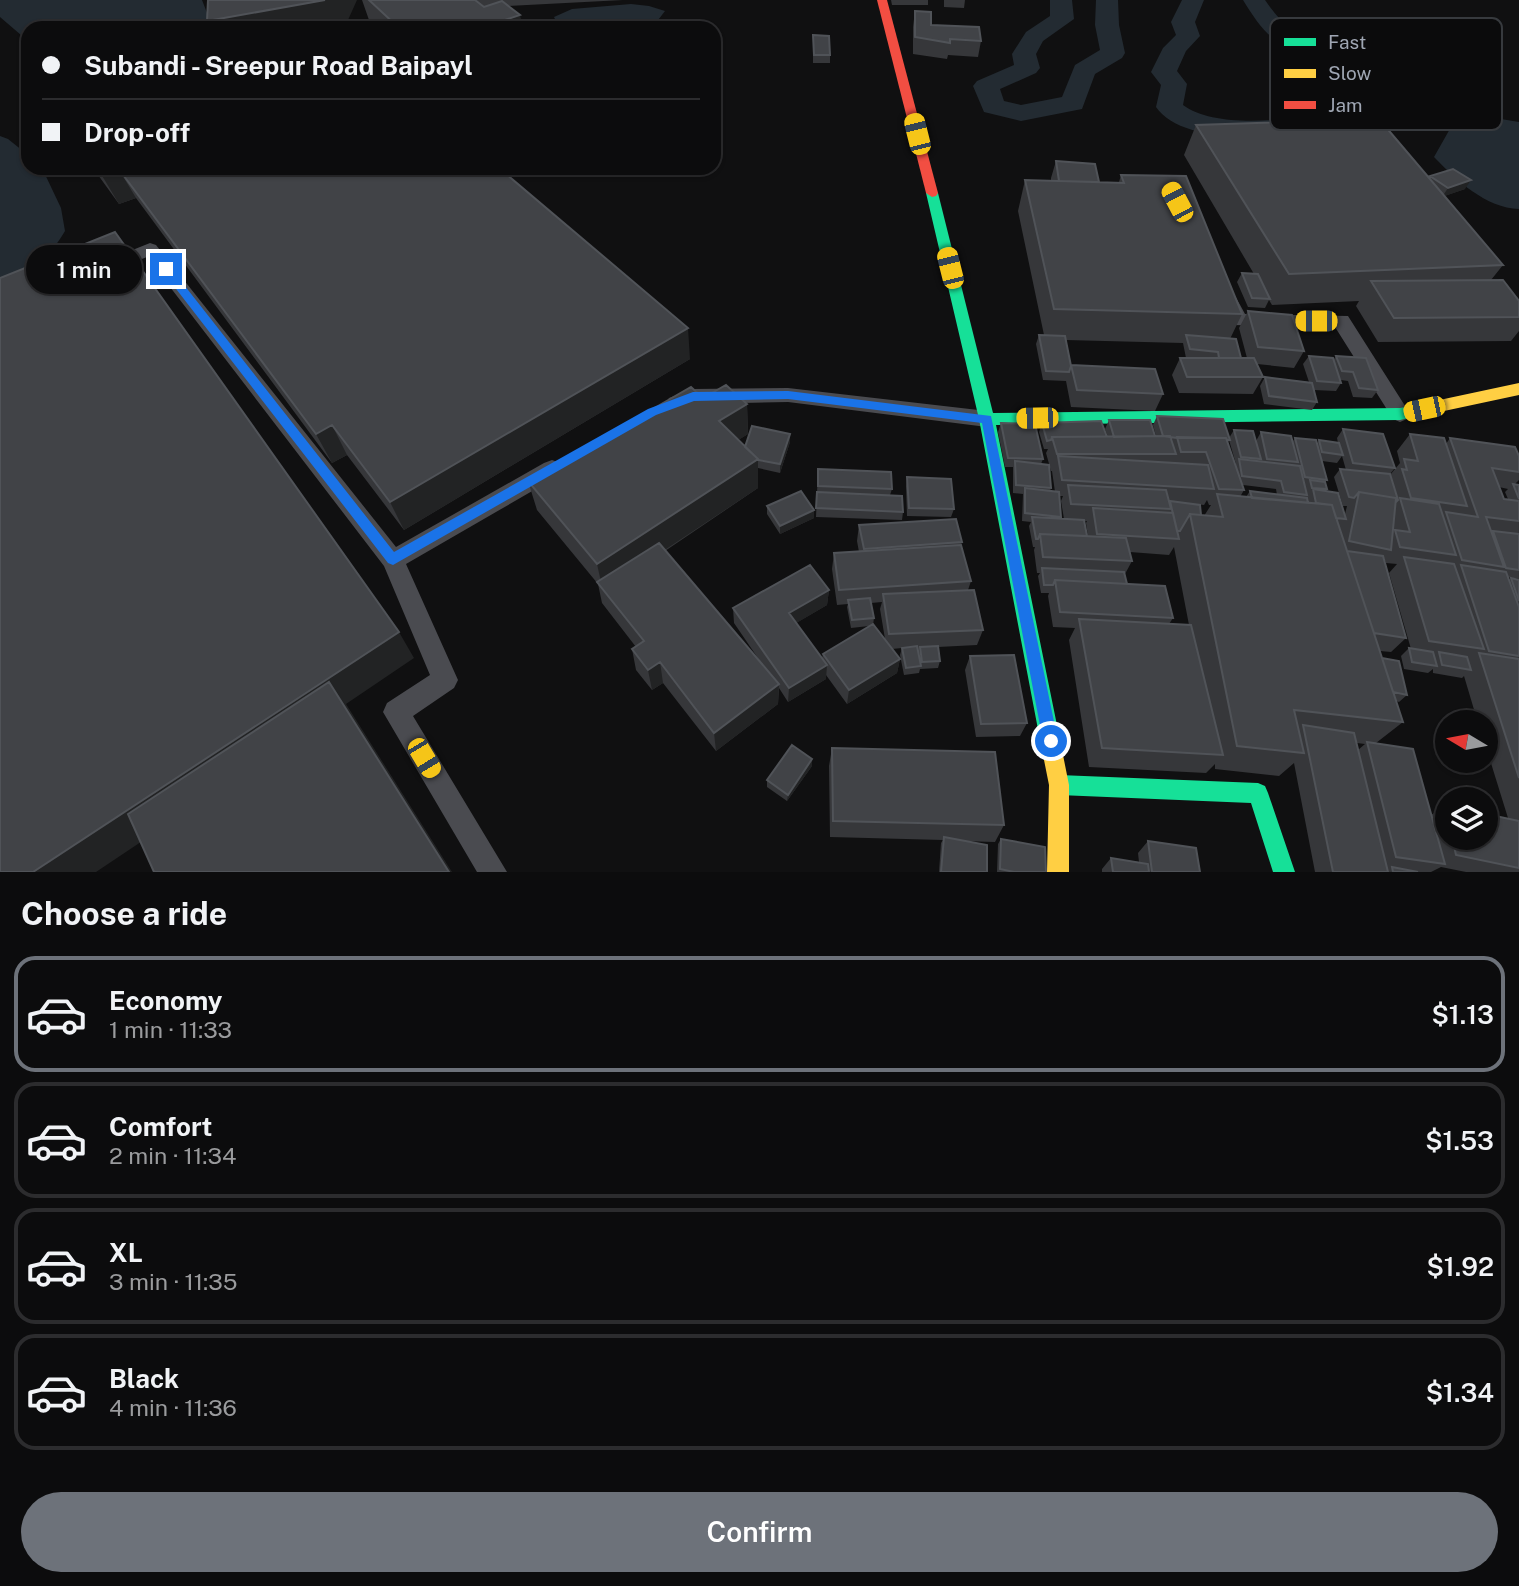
<!DOCTYPE html>
<meta charset="utf-8">
<style>
:root{--surface:#0c0c0d;--page:#151516;--text:#f1f3f6;--muted:#9a9b9d;--line:#2c2c2e;--accent:#6d727a}
body{margin:0;font-family:"Public Sans",sans-serif;background:var(--page);color:var(--text);height:100vh;display:flex;flex-direction:column;font-size:26px;white-space:nowrap}
*{box-sizing:border-box;margin:0}
p{font-size:23px;color:var(--muted)}
.icon{flex:none;width:38px;height:38px;fill:none;stroke:currentColor;stroke-width:2;stroke-linecap:round;stroke-linejoin:round}
.map{position:relative;height:872px;overflow:hidden}
.sheet{display:flex;flex-direction:column;background:var(--surface);flex:1}
.sheet>*{flex:none}
.top-card{position:absolute;left:21px;top:21px;width:700px;height:154px;border-radius:21px;box-shadow:0 2px 5px #0004,0 0 0 2px var(--line);display:grid;align-content:center;height:154px;padding:0 21px;background:var(--surface)}
.needle{width:46px;rotate:280deg}
.buttons{position:absolute;left:1435px;top:710px;display:grid;gap:14px}
.buttons a{display:grid;place-items:center;width:63px;height:63px;border-radius:50%;background:var(--surface);box-shadow:0 2px 5px #0004,0 0 0 2px var(--line);font-size:35px}
.end{position:absolute;width:32px;height:32px;margin:-16px;border:9px solid #1a73e8;background:#fff;box-shadow:0 0 0 4px #fff}
.from{border-radius:50%}
.bubble{position:absolute;height:49px;border-radius:24px;background:var(--surface);box-shadow:0 2px 5px #0004,0 0 0 2px var(--line);font-size:23px;font-weight:600;line-height:49px;text-align:center}
.car{position:absolute;width:21px;height:42px;margin:-21px -10px;border-radius:9px;box-shadow:0 0 5px 2px #0007;background:linear-gradient(#f5c518 24%,#345 0 40%,#f5c518 0 76%,#345 0 86%,#f5c518 0)}
.top-card b{display:flex;align-items:center;gap:24px;height:66px;font-size:26px}
.top-card b+b{border-top:2px solid var(--line)}
.top-card i{width:18px;height:18px;background:var(--text)}
ul{padding:0;list-style:none}
li{display:flex;align-items:center;gap:21px;height:116px;margin:0 14px 10px;padding:0 7px;border:4px solid var(--line);border-radius:21px}
li div{flex:1}
li b{display:block;font-size:26px}
li em{font-style:normal;font-weight:600}
li.selected{border-color:var(--accent)}
li>.icon{width:63px;height:63px;stroke-width:1.5}
h2{padding:0 21px;font-size:32px;line-height:84px}
.action{display:flex;gap:14px;margin-top:auto;padding:14px 21px}
.action a{flex:1;height:80px;border-radius:42px;background:var(--accent);color:#fff;font-size:28px;font-weight:600;line-height:80px;text-align:center}
.map>svg:first-child{display:block}
</style>
<div class="map">
<svg width="1519" height="872" viewBox="0 0 1519 872">
<rect width="100%" height="100%" fill="#101011"/>
<path fill="#232b32" d="M0 0H202L209 18 206 28H28V41L0 17Z
M631 4 649 6 665 11 652 28H559L554 17 572 9Z
M1483 116 1519 122V209C1486 208 1456 180 1434 157L1451 127Z
M0 136 8 139 28 155V168H42L61 208 65 231C47 261 33 268 0 278Z"/>
<g fill="none" stroke-linecap="round" stroke-linejoin="round">
<path fill="#232b32" fill-rule="evenodd" d="M1050 0H1072L1074 19 1043 41 1036 54 1040 68 1036 73 1000 89 1004 101 1021 105 1062 97 1075 65 1100 50 1095 25 1096 0H1118L1119 25 1125 53 1122 58 1095 74 1082 109 1021 121 984 112 973 86 977 81 1014 65 1012 54 1026 32 1050 16Z
M1182 0H1204L1195 22 1200 36 1186 51 1177 71 1187 84 1183 105C1215 129 1295 122 1331 108 1342 104 1350 97 1359 90L1357 76C1337 60 1323 63 1301 54 1271 43 1259 26 1243 0H1265C1280 22 1291 31 1315 42 1349 58 1377 45 1385 92 1352 139 1190 157 1156 107L1161 85 1151 72 1163 48 1176 35 1171 22Z"/>
<path fill="#4a4b50" fill-rule="evenodd" d="M150 243 156 245 396 547 544 463 552 460 560 463 563 469 560 475 406 564 458 680 454 688 413 716 507 872H477L383 712 387 703 430 675 384 566 147 257 106 273 97 267 100 263Z
M1226 290 1233 292 1245 314 1348 316 1407 409 1410 414 1407 419 1400 422 1393 419 1335 327 1232 325 1217 296 1219 292Z
M788 388 987 411 994 413 997 419 994 425 987 427 788 402 694 404 676 411 669 408 666 403 669 398 693 389Z"/>
<path fill="#16e098" fill-rule="evenodd" d="M932 189 938 193 993 413 1400 408 1430 402 1438 408 1435 412 1400 420 996 425 1060 740 1057 747 1050 750 1043 747 1040 740 979 419 926 193Z
M1059 775 1258 783 1265 786 1268 793 1295 872H1273L1251 803 1059 795 1052 792 1049 785 1052 778Z"/>
<path fill="#ffcf43" fill-rule="evenodd" d="M1519 383V395L1430 414 1422 408 1430 402Z
M1050 730 1057 733 1060 740 1069 785V872H1047L1049 785 1040 740 1043 733Z"/>
<path fill="#f24e42" fill-rule="evenodd" d="M877 0H887L938 193 936 196 932 197 926 193Z"/>
</g>
<path fill="#36373a" fill-rule="evenodd" d="M362 0H623L508 6 523 28H363L373 24 369 20Z
M891 0H928V5H892Z
M944 0H965L964 8 944 7Z
M915 11 931 25 981 41 978 57 948 55 947 59 913 54V27Z
M813 35 830 55V63H813Z
M1196 125 1429 178 1430 176 1465 189 1444 196 1503 265 1491 280 1519 301V331L1511 341 1378 342 1356 306 1359 301 1272 305 1269 300 1265 308 1248 307 1237 282 1242 273 1254 274 1184 155Z
M1056 161 1099 182H1119L1121 175 1242 314 1230 339 1241 358H1247L1239 328 1248 311 1304 351 1294 368 1257 364 1263 377 1253 394 1179 393 1172 375 1180 358H1186L1183 343 1066 340 1071 366 1163 394 1155 411 1071 407 1066 381 1043 380 1036 344 1039 335H1044L1018 211 1025 180 1051 181V178Z
M93 168H499L690 359 404 530 347 455 332 463 136 198 119 204Z
M1309 356 1334 359 1336 356 1378 390 1372 398 1353 397 1348 381 1341 380V383L1336 391 1314 390 1317 402 1312 410 1264 404 1260 386 1265 377 1309 382 1303 364Z
M747 404 748 434 738 440 745 447 790 434V442L780 473 758 468V488L665 551 764 667 734 623 733 608 829 590 827 605 796 623 822 658 823 654 869 626 851 628 847 607 848 604 837 605 832 569 834 553 859 552 857 541 859 525 962 542 961 545 971 581 968 590 983 630 977 645 938 647 940 661 938 668 920 669 919 673 904 675 900 655 902 648 892 649 900 659 897 673 847 704 826 675V679L788 702 779 688 778 704 716 751 663 683 652 690 636 670 632 649 636 647 602 603 598 584 537 510 528 481ZM882 602 880 609 885 639 873 625 874 618 871 603Z
M1157 416 1229 438 1234 430 1256 441 1261 432 1293 441 1295 438 1317 444 1319 440 1338 443 1337 438 1343 429 1395 468 1390 474V475L1400 463 1397 451 1410 434 1446 444 1450 438 1519 456V480L1515 484 1519 485V579L1508 577 1509 580 1511 578 1519 580V872H1466L1441 867 1431 872H1315L1294 763 1279 776 1215 769V764L1206 773 1089 767 1069 640 1075 628 1053 627 1048 596 1049 593H1041L1038 576 1040 573H1037L1034 550 1035 547H1033L1029 526 1031 522 1022 521 1023 494 1013 493V467H1005L998 432 1001 423 1043 459 1041 464 1051 488 1050 491 1055 492 1052 471H1051L1046 453 1048 449H1044L1039 432 1042 423 1108 437 1105 429 1109 420 1156 436 1153 425ZM1229 440 1236 464H1235L1228 443ZM1342 456 1346 470 1340 469 1334 477 1343 506H1347L1345 514 1326 491 1327 489 1325 482 1327 480 1322 461 1337 463ZM1243 485 1276 489 1277 495 1250 491 1246 497H1240L1244 490ZM1499 487 1508 489 1505 492 1508 499H1504ZM1059 496H1063L1061 501 1064 519H1060ZM1207 500 1209 505H1211L1204 516 1201 515 1195 504 1204 505ZM1084 521H1087L1086 523 1088 536ZM1174 547 1189 625 1169 624 1173 618 1127 584 1125 574 1132 561 1130 552 1169 555ZM1384 558 1386 563 1397 564 1389 573 1411 649 1409 648 1401 656 1404 669 1428 673 1433 669V673L1462 678 1464 676 1478 723H1486V747L1508 818 1486 838H1447V806H1445L1431 815 1376 743 1403 722 1396 701 1399 702 1407 695 1382 658 1380 651 1391 652 1406 638 1383 559ZM1357 743 1365 744 1358 750Z
M818 469 892 489 890 495 903 512 902 520 816 517Z
M907 477 954 509 951 517 907 516 906 486Z
M767 506 814 510V518L780 534 767 514Z
M970 656 1027 723 1020 736 976 737 965 670Z
M832 748 1004 825 995 842 961 841 987 872H939L941 843 943 840 830 837 829 766Z
M812 766 787 801 767 787V780Z
M1001 839 1046 872H997L998 844Z
M1148 841 1200 872H1102V869L1111 858 1139 862 1138 853Z"/>
<path fill="#222324" d="M325 0H357L348 20 303 28H210L207 21Z
M520 15 523 28H503L502 21Z
M118 168 136 198 119 204 101 174Z
M1471 180 1465 189 1442 197 1448 188Z
M688 328 690 359 404 530 390 502Z
M747 404 748 434 721 451 719 421Z
M332 425 347 455 332 463 316 434Z
M790 434V442L780 473V464Z
M758 459V488L603 591 597 564Z
M814 510V518L780 534V526Z
M829 590 827 605 788 628 789 613Z
M399 632 414 658 346 704 452 872H449L344 706 96 872H33Z
M900 659 897 673 847 704 849 690Z
M660 662 663 683 652 690 648 670Z
M827 665 826 679 788 702 789 688Z
M779 684 778 704 716 751 714 733Z
M812 759V766L787 801 788 795Z"/>
<path fill="#414347" stroke="#505358" stroke-width="2" d="M208 0H325L207 21Z
M369 0H475L484 7 502 1 520 15 502 21 510 28H399Z
M915 11 931 12V25L979 27 981 41 950 39V43L915 37Z
M374 24 378 28H363Z
M813 35 829 36 830 55H814Z
M1379 119 1503 265 1289 274 1196 125Z
M1056 161 1095 164 1099 182 1059 181Z
M96 168H117L101 174Z
M118 168H499L688 328 390 502 332 425 316 434Z
M1453 169 1471 180 1448 188 1430 176Z
M1121 175 1186 176 1242 314 1054 309 1025 180 1124 183Z
M115 232 399 632 33 872H0V278Z
M1242 273 1258 274 1270 299 1252 298Z
M1503 280 1519 301V317L1394 318 1371 281Z
M1248 311 1292 315 1304 351 1258 347Z
M1039 335 1065 336 1071 366 1069 372 1046 371Z
M1186 335 1236 339 1241 358H1219L1218 352 1190 349Z
M1309 356 1333 358 1341 383 1317 381Z
M1336 356 1366 358 1378 390 1359 388 1353 372 1342 371Z
M1180 358H1254L1263 377H1187Z
M1071 365 1155 369 1163 394 1077 390Z
M1265 377 1312 383 1317 402 1269 396Z
M726 385 747 404 719 421 758 459 597 564 528 481 691 387 703 398Z
M1157 416 1223 419 1230 440H1227L1226 438H1177L1163 436Z
M1109 420H1150L1155 436 1114 437Z
M1101 421 1107 437H1052L1051 440 1047 441 1042 423Z
M1001 423 1035 424 1043 459 1008 458Z
M752 426 790 434 780 464 758 460V459L745 447Z
M1343 429 1383 434 1395 468 1353 463Z
M1234 430 1253 431 1261 459 1241 457Z
M1261 432 1291 436 1298 462 1267 459Z
M1410 434 1444 438 1467 506 1411 498 1402 469 1407 470 1404 459 1418 461Z
M1170 436 1176 454H1057L1052 437Z
M1177 437 1226 438 1244 490 1219 489 1206 452H1181Z
M1295 438 1316 440 1327 480 1305 477Z
M1450 438 1515 447 1519 456V472L1492 468 1504 499 1519 501V521L1486 517 1504 567 1462 560 1446 512 1478 517Z
M1319 440 1339 443 1343 455 1322 452Z
M1058 456 1208 465 1214 489 1062 480Z
M1239 459 1300 466 1307 495 1284 492 1281 481 1242 476Z
M1015 461 1049 465 1051 488 1016 485Z
M818 469 891 472 892 489 818 486Z
M1340 469 1390 474 1398 500 1396 502V498L1359 492 1354 498 1349 497Z
M907 477 951 479 954 509 909 508Z
M1310 480 1325 482 1327 489 1312 488Z
M1513 484 1519 485V499Z
M1068 485 1166 490 1171 509 1071 504Z
M1025 488 1059 492 1061 517 1025 513Z
M1313 489 1338 493 1346 519 1336 518 1332 505 1316 503Z
M801 491 814 510 780 526 767 506Z
M1250 491 1307 498 1308 503 1252 498Z
M817 492 902 496 903 512 816 508Z
M1359 492 1396 498 1391 550 1349 541Z
M1217 494 1332 505 1403 722 1294 710 1304 753 1237 746 1190 514 1223 517Z
M1400 498 1439 504 1456 555 1400 547 1395 530 1410 532Z
M1170 501 1200 505 1201 515 1190 514 1180 531H1177Z
M1093 508 1173 513 1179 539 1097 534Z
M1032 517 1084 520 1087 536 1040 534 1038 539H1036Z
M956 519 962 542 864 549 859 525Z
M1493 531 1519 534V570L1506 568Z
M1040 534 1126 538 1132 561 1043 557Z
M659 543 779 684 714 733 660 662 648 670 632 649 644 641 597 582Z
M961 545 971 581 839 590 834 553Z
M1347 551 1383 556 1406 638 1374 633Z
M1404 557 1454 564 1484 649 1429 641Z
M810 565 829 590 789 613 827 665 789 688 733 608Z
M1461 565 1506 572 1519 607V656L1489 651Z
M1042 568 1124 572 1127 584 1055 580 1053 585H1044Z
M1511 578 1519 580V601Z
M1055 580 1165 586 1173 618 1060 612Z
M974 590 983 630 889 634 883 594Z
M870 598 874 618 852 620 848 600Z
M1079 619 1191 625 1223 755 1102 748Z
M873 624 900 659 849 690 823 654Z
M917 646 921 666 906 668 902 648Z
M938 646 940 661 922 662 920 647Z
M1409 648 1433 652 1437 666 1412 662Z
M1439 652 1467 657 1471 670 1442 665Z
M1479 653 1519 659V778Z
M1014 655 1027 723 981 724 970 656Z
M1382 658 1399 661 1407 695 1393 692Z
M329 682 449 872H154L128 814Z
M1303 725 1354 733 1388 872H1333Z
M1367 742 1413 749 1445 864 1396 857Z
M792 745 812 759 788 795 767 780Z
M832 748 995 752 1004 825 833 821Z
M1486 814 1519 821V868L1456 855 1452 838H1486Z
M944 837 987 845V872H941Z
M1001 839 1045 847 1046 872H1014L1000 869Z
M1148 841 1196 848 1200 872H1152Z
M1111 858 1148 864 1149 872H1113Z
M1392 867 1418 872H1393Z"/>
<path fill="#1a73e8" d="M166 266 170 267 394 552 648 409 693 392 788 391 991 416 1058 741 1056 746H1045L1043 741 982 423 788 399 694 401 656 415 393 565 388 563 163 272 162 269Z"/>
<rect x="1270" y="18" width="232" height="112" rx="10" fill="#0b0b0c" stroke="#373a3e" stroke-width="2"/>
<rect x="1284" y="38" width="32" height="8" fill="#16e098"/>
<rect x="1284" y="69" width="32" height="9" fill="#ffcf43"/>
<rect x="1284" y="101" width="32" height="8" fill="#f24e42"/>
<g font-size="19" fill="#9fa6b3">
<text x="1328" y="49">Fast</text>
<text x="1328" y="80">Slow</text>
<text x="1328" y="112">Jam</text>
</g>
</svg>
<div class="buttons">
<a><svg class="needle" viewBox="-14 -14 28 28"><path d="M0-13l5 13h-10z" fill="#e53935"/><path d="M0 13l5-13h-10z" fill="#9a9b9d"/></svg></a>
<a><svg class="icon" aria-label="layers" viewBox="0 0 24 24"><path d="M12 4l9 5-9 5-9-5zM3 14l9 5 9-5"/></svg></a>
</div>
<i class="end from" style="left:1051px;top:741px"></i>
<i class="end" style="left:166px;top:269px"></i>
<div class="bubble" style="left:26px;top:245px;width:116px">1 min</div>
<i class="car" style="left:917px;top:134px;rotate:346deg"></i>
<i class="car" style="left:1177px;top:202px;rotate:332deg"></i>
<i class="car" style="left:950px;top:268px;rotate:346deg"></i>
<i class="car" style="left:1316px;top:321px;rotate:270deg"></i>
<i class="car" style="left:1424px;top:409px;rotate:258deg"></i>
<i class="car" style="left:1037px;top:418px;rotate:269deg"></i>
<i class="car" style="left:424px;top:758px;rotate:149deg"></i>
<div class="top-card">
<b><i class="from"></i>Subandi - Sreepur Road Baipayl</b>
<b><i></i>Drop-off</b>
</div>
</div>
<section class="sheet">
<h2>Choose a ride</h2>
<ul>
<li class="selected"><svg class="icon" aria-label="car" viewBox="0 0 24 24"><path d="M5 17H2v-5l4-1 3-4h7l3 4 3 1v5h-3M9 17h6M6 11h13"/><circle cx="7" cy="17" r="2"/><circle cx="17" cy="17" r="2"/></svg><div><b>Economy</b><p>1 min · 11:33</p></div><em>$1.13</em></li>
<li><svg class="icon" aria-label="car" viewBox="0 0 24 24"><path d="M5 17H2v-5l4-1 3-4h7l3 4 3 1v5h-3M9 17h6M6 11h13"/><circle cx="7" cy="17" r="2"/><circle cx="17" cy="17" r="2"/></svg><div><b>Comfort</b><p>2 min · 11:34</p></div><em>$1.53</em></li>
<li><svg class="icon" aria-label="car" viewBox="0 0 24 24"><path d="M5 17H2v-5l4-1 3-4h7l3 4 3 1v5h-3M9 17h6M6 11h13"/><circle cx="7" cy="17" r="2"/><circle cx="17" cy="17" r="2"/></svg><div><b>XL</b><p>3 min · 11:35</p></div><em>$1.92</em></li>
<li><svg class="icon" aria-label="car" viewBox="0 0 24 24"><path d="M5 17H2v-5l4-1 3-4h7l3 4 3 1v5h-3M9 17h6M6 11h13"/><circle cx="7" cy="17" r="2"/><circle cx="17" cy="17" r="2"/></svg><div><b>Black</b><p>4 min · 11:36</p></div><em>$1.34</em></li>
</ul>
<div class="action"><a>Confirm</a></div>
</section>
